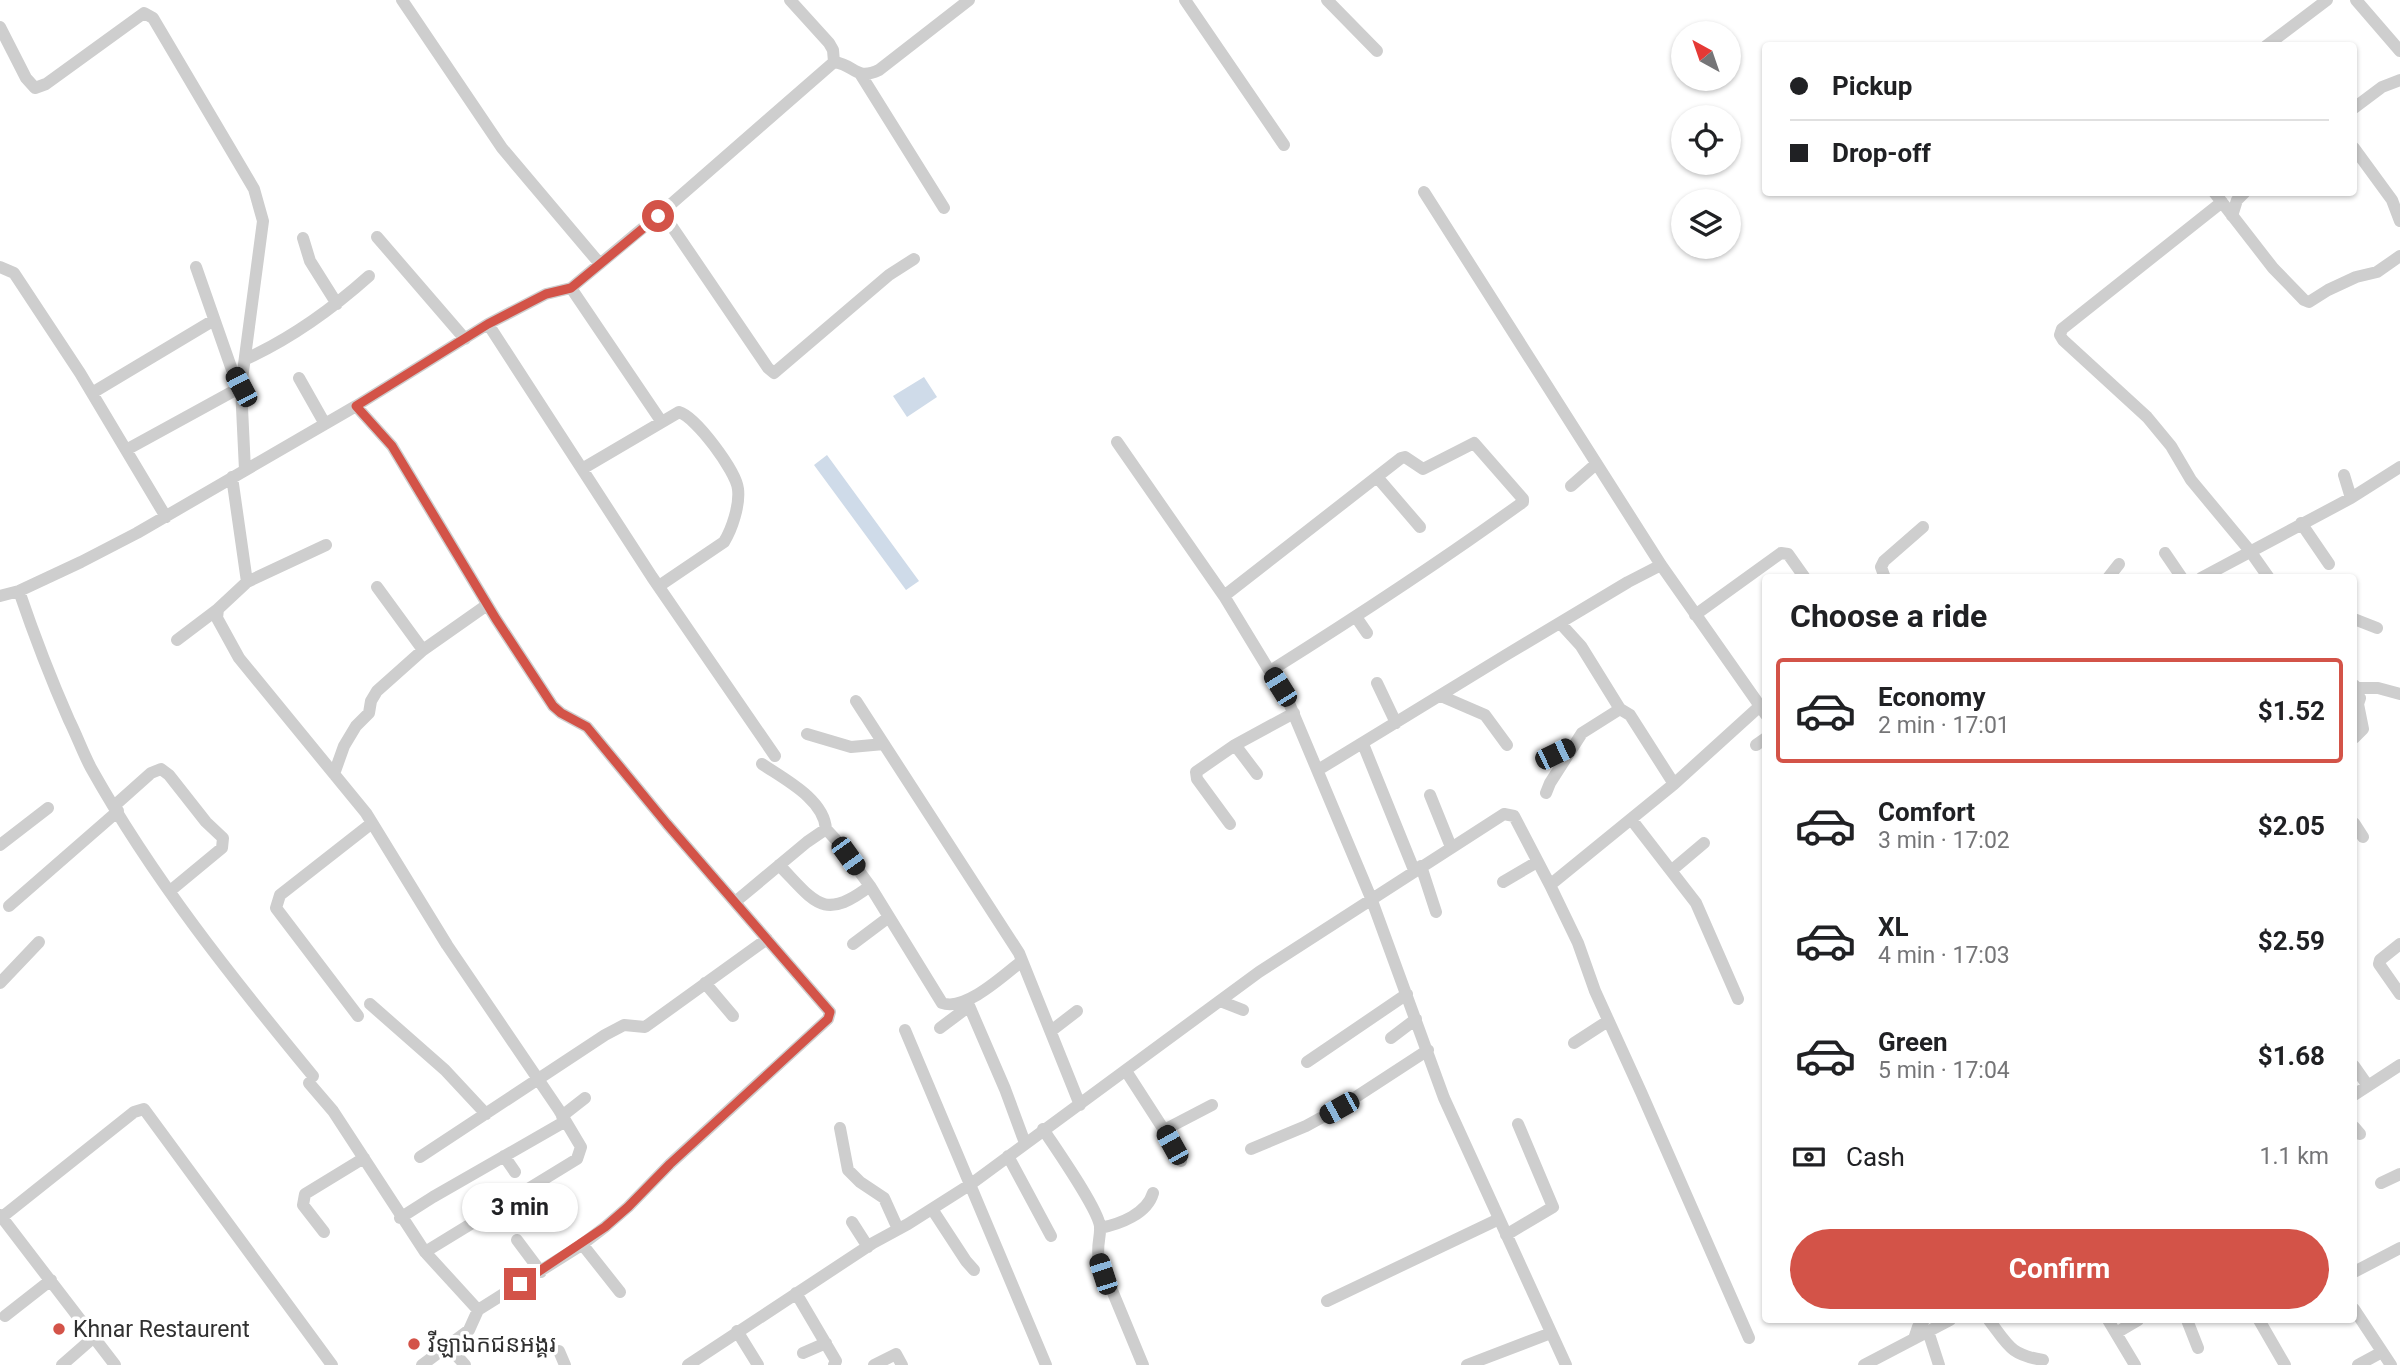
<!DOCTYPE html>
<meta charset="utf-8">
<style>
:root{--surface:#fff;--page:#f2f2f2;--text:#202124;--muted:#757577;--line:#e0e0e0;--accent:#d35348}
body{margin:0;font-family:Roboto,"Noto Sans Khmer",sans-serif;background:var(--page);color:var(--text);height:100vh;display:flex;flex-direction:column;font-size:26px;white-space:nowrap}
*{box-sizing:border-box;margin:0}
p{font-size:23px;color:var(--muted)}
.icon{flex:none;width:38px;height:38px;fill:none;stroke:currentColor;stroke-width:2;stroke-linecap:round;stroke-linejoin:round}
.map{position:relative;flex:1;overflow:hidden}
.side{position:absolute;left:1762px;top:574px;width:595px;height:749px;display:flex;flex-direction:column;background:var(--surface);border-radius:7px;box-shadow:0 2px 5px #0004}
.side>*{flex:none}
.top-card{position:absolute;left:1762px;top:42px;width:595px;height:154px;border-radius:7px;box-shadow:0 2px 5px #0004;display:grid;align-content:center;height:154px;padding:0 28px;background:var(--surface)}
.needle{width:46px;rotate:320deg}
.controls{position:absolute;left:1671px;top:21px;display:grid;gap:14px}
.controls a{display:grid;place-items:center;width:70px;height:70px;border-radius:50%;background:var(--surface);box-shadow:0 2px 5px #0004;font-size:35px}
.end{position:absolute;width:32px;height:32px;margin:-16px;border:9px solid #d35348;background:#fff;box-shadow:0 0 0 4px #fff}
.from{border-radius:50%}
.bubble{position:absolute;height:49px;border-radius:24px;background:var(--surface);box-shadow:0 2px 5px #0004;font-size:23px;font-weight:700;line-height:49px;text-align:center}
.car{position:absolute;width:21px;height:42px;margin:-21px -10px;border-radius:9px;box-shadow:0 0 5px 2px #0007;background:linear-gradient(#222 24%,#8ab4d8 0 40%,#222 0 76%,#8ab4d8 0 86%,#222 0)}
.top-card b{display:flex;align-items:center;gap:24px;height:66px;font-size:26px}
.top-card b+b{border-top:2px solid var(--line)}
.top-card i{width:18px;height:18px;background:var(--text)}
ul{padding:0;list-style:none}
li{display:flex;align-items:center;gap:21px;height:105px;margin:0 14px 10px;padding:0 14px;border:4px solid transparent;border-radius:7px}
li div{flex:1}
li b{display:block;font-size:26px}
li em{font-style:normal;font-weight:700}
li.current{border-color:var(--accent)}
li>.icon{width:63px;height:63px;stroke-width:1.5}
h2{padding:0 28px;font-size:32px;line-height:84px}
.pay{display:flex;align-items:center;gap:18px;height:77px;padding:0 28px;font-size:26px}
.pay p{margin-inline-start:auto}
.button{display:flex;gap:14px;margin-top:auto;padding:14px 28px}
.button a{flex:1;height:80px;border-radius:42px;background:var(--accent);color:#fff;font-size:28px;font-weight:700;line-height:80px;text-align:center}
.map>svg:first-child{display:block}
</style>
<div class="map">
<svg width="2400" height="1365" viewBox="0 0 2400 1365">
<rect width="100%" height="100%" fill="#fff"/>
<path fill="#cfdbe9" d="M924 377 937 397 907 417 893 396Z
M827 455 919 581 906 590 814 465Z"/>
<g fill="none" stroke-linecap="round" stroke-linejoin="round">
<path stroke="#cecece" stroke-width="12" d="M402 0 502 148 600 264
M790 0 829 43 833 50 834 62
M1185 0 1284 145
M1327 0 1377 51
M2356 0 2400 51
M0 27 26 78 35 88 46 84 144 13 153 18 254 189 263 221 241 387 126 450
M2266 46 2327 0
M834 62C856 65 855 81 879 70L969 0
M861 75 944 208
M2354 108 2382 87 2400 80
M2354 148 2392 200 2400 221
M1424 192 1661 565 1760 706
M2214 192 2273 268 2304 300 2309 302 2328 290 2356 277 2377 272 2400 256
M2222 202 2062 329 2060 335 2063 340 2147 417 2171 446 2191 480 2250 551 2269 578
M662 212 768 368 774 373 889 275 914 259
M2232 216 2237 200 2245 192
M377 237 465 339
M303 238 310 261 337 304
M0 267 14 273 80 373 166 517
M196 267 232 370 241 387 245 470
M571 288 661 421
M488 324 652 577 775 756
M246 359C292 338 332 309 369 276
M299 378 325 424
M92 393 214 320
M356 406 392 446 496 619 553 706 561 713 587 727 667 824 830 1012 828 1019 670 1164 628 1207 605 1227 580 1246 478 1310 469 1330 422 1365
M1117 442 1224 596 1289 703 1371 898 1444 1098 1566 1365
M582 469 679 412C696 417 736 471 738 489 740 505 732 529 724 542L659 586
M2344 475 2351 498
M232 477 247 582
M1377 477 1420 527
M1571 486 1596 464
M2301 523 2329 564
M326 545 247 582 218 609 217 618 239 658 366 813 447 945 559 1110 581 1147 577 1159 425 1252
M2165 553 2182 578
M1885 578 1881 567 1884 561 1923 527
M2108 578 2119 564
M2201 578 2351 498 2400 467
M377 587 423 650
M19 591C34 635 50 677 69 720 77 736 83 753 91 768 153 879 233 979 313 1076
M0 596 19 591 81 562 137 533 356 406 488 324 546 294 571 288 662 212 834 62
M1224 596 1401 458 1405 457 1423 469 1474 443 1523 499V502C1440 562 1356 617 1270 671
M1695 615 1781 553 1788 554 1805 578
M1356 617 1367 633
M2354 619 2377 628
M1560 623 1581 646 1620 709 1630 715 1674 784
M177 640 218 609
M1377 683 1396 723
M2354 685 2357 688H2378L2400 694
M1441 696 1485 715 1507 745
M856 701 1019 953 1080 1105
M807 734 851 747 884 744
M2354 738 2363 729 2358 704 2360 698
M1363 744 1414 870
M1235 745 1257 774
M1756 745 1766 738
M762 764C784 779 824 799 826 829
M1318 770 1506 655 1628 582 1661 565
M334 774 344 746 356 726 369 713 371 701 377 691 423 650 487 605
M1546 793 1550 783 1582 733 1620 709
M1430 795 1451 847
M114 806 151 773 161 769 169 775 206 822 223 838 222 848 170 891
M1631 819 1696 903 1738 999
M2354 823 2363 837
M1230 824 1197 779 1196 772 1235 745 1294 713
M0 845 48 808
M779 865C815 902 823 922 870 886
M1421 866 1436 912
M1672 870 1704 843
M1503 882 1537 862
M1550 885 1578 943 1595 991 1641 1092 1749 1338
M735 902 807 842 826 829 837 841 870 886 942 1003C965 1012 1004 975 1022 961
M9 906 118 811
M853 944 889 917
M2400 944 2380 960 2379 964 2400 994
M0 983 39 942
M705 983 733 1016
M967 1001 1005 1089 1025 1143
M1220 1001 1243 1010
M370 1004 445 1070 486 1114
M358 1016 276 908 280 895 372 823
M940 1028 968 1007
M905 1030 1046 1365
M1051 1031 1077 1011
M1391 1038 1416 1019
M1574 1043 1608 1021
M1307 1062 1407 994
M2354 1066 2368 1086
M1126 1071 1164 1130 1181 1161
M309 1083 333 1111 425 1252 478 1310
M2354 1095 2400 1065
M562 1116 585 1098
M2354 1127 2360 1134
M840 1128 848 1170 860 1182 884 1198 898 1229
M1043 1129C1056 1149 1097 1207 1100 1226 1101 1237 1096 1247 1099 1259L1143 1365
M1164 1130 1212 1105
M1251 1149 1306 1126 1339 1108 1428 1050
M504 1156 515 1172
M1008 1156 1051 1236
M420 1157 605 1035 624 1025 645 1027 767 939
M2381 1183 2400 1174
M932 1209 966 1261 974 1270
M0 1215 115 1365
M2 1217 134 1112 144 1109 332 1365
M400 1218 433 1197 564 1122
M852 1222 868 1247
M1100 1228C1120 1224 1147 1214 1153 1193
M324 1232 303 1205 305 1194 364 1158
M1506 1235 1553 1207 1518 1124
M517 1240 541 1272
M582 1244 620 1292
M2354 1272 2400 1248
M796 1293 836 1361 834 1365
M1327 1301 1499 1219
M2354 1309 2391 1365
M5 1316 51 1280
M1989 1320C2008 1345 2010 1355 2043 1360
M2108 1320 2135 1365
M2187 1320 2198 1348
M2259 1320 2285 1365
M737 1331 758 1365
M1928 1331 1939 1365
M2116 1333 2138 1320
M1914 1339 1918 1327 1924 1320
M449 1347 465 1365
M559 1351 565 1365
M803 1353 826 1343
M62 1365 94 1337
M688 1365 873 1243 908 1224 971 1184 1259 972 1504 814 1514 816 1550 885 1674 784 1760 706 1766 715
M874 1365 896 1354 902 1365
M1467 1365 1551 1333
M1864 1365 1950 1320
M2358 1365 2382 1352"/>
</g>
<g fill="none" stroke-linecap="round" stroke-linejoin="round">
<path stroke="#d35348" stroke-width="9" d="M520 1284 605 1227 628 1207 670 1164 828 1019 830 1012 667 824 587 727 561 713 553 706 496 619 392 446 356 406 488 324 546 294 571 288 658 216"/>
</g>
<g fill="#d35348" stroke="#fff" stroke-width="2.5">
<circle cx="59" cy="1329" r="7"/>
<circle cx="414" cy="1344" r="7"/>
</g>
<g text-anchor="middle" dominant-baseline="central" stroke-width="7" stroke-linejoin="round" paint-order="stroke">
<g font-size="23" fill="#313131" stroke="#fff" text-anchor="start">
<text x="73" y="1329">Khnar Restaurent</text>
<text x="428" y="1344">វីឡាឯកជនអង្គរ</text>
</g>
</g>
</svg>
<div class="controls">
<a><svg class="needle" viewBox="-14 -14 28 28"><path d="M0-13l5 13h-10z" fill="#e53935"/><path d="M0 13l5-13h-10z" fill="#757577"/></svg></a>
<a><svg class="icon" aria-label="locate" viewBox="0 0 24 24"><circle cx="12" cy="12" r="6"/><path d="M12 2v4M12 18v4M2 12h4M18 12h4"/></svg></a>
<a><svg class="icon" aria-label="layers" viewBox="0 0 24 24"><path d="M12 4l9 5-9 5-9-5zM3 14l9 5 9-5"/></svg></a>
</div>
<i class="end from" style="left:658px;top:216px"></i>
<i class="end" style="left:520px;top:1284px"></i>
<div class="bubble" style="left:462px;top:1183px;width:116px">3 min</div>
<i class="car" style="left:241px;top:387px;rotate:332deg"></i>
<i class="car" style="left:1280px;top:687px;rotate:328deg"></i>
<i class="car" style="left:1555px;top:754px;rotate:64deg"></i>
<i class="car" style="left:848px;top:856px;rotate:144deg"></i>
<i class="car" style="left:1339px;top:1108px;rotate:241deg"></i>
<i class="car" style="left:1172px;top:1145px;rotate:331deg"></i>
<i class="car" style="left:1103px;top:1274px;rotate:342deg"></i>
<div class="top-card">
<b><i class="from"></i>Pickup</b>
<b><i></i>Drop-off</b>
</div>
<section class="side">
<h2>Choose a ride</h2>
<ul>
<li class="current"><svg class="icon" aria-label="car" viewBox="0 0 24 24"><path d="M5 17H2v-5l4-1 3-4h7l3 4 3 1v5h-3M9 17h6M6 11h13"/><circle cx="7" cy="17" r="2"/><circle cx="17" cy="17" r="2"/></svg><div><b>Economy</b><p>2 min · 17:01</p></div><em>$1.52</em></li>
<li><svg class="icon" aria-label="car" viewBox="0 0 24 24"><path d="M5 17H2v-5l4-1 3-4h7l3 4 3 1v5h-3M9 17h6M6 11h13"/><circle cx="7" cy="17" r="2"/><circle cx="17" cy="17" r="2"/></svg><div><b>Comfort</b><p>3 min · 17:02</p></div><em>$2.05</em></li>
<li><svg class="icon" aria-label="car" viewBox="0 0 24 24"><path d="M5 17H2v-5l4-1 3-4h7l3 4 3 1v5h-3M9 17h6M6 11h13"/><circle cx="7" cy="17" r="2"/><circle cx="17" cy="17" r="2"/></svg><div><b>XL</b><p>4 min · 17:03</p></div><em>$2.59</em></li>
<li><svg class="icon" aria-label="car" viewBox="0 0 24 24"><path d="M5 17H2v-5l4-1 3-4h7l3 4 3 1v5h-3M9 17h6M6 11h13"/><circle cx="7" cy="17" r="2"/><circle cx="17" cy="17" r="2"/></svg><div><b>Green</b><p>5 min · 17:04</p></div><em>$1.68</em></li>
</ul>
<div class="pay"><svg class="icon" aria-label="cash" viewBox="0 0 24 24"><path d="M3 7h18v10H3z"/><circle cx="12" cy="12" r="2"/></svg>Cash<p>1.1 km</p></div>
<div class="button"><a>Confirm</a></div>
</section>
</div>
